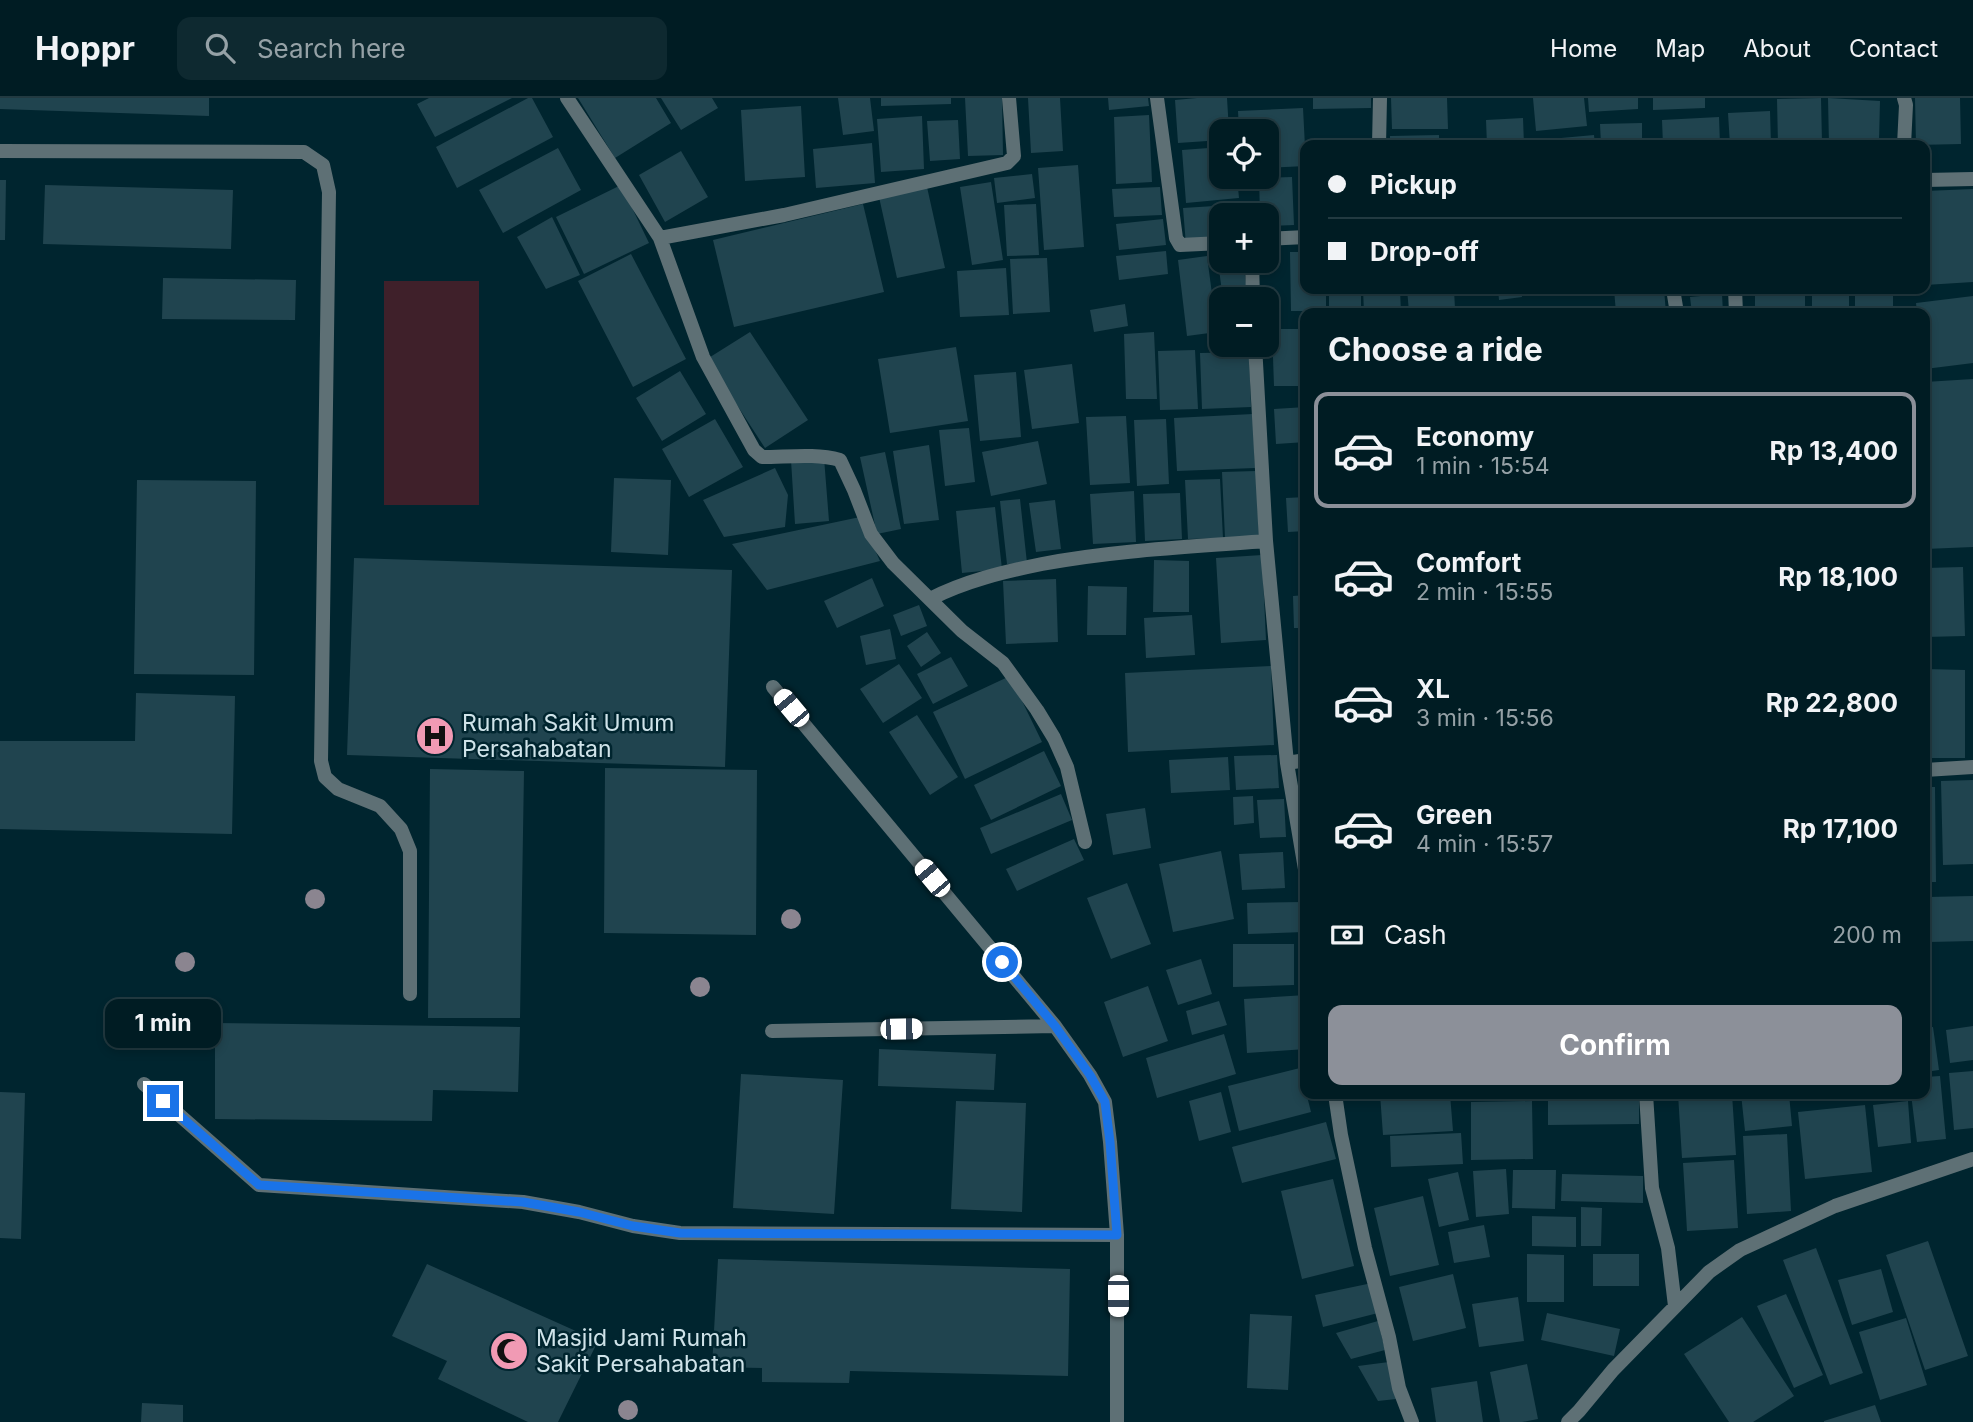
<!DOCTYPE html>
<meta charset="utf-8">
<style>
:root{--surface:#001c23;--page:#0e2930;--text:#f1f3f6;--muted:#95a1a6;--line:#223a41;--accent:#8c9099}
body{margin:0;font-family:Inter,sans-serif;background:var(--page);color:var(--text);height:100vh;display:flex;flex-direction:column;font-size:26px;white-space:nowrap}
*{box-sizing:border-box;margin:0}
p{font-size:23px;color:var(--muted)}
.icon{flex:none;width:38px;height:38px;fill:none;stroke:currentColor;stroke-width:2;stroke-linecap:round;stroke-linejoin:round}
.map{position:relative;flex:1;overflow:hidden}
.side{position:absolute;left:1300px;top:210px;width:630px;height:791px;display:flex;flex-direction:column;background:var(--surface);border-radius:14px;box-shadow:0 4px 10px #0003,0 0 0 2px var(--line)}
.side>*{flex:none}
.hud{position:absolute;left:1300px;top:42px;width:630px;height:154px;border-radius:14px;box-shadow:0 4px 10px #0003,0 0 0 2px var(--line);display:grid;align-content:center;height:154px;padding:0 28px;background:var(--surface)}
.tools{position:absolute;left:1209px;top:21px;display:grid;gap:14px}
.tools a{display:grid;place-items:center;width:70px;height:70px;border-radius:14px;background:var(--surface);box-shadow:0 4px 10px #0003,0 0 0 2px var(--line);font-size:35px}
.end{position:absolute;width:32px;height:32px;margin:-16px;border:9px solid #1a73e8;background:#fff;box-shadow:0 0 0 4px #fff}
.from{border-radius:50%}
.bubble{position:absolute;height:49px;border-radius:14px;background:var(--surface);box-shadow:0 4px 10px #0003,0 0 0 2px var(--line);font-size:23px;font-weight:700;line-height:49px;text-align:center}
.car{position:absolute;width:21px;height:42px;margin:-21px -10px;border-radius:9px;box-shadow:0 0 5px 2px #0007;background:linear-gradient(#fff 24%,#345 0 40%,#fff 0 76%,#345 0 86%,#fff 0)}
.hud b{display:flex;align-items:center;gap:24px;height:66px;font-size:26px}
.hud b+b{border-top:2px solid var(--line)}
.hud i{width:18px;height:18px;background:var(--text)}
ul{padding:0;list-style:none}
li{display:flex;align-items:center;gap:21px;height:116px;margin:0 14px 10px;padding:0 14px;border:4px solid transparent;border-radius:14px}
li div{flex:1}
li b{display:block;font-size:26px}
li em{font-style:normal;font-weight:700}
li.current{border-color:var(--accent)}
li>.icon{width:63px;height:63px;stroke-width:1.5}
h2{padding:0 28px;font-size:32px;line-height:84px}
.pay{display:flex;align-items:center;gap:18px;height:77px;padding:0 28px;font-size:26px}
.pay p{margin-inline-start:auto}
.primary-button{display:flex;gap:14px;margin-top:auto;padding:14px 28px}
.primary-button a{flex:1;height:80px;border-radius:14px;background:var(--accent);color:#fff;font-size:28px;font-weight:700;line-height:80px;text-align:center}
header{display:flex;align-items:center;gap:42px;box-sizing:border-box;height:98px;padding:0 35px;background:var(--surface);border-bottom:2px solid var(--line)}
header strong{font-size:33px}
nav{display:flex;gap:38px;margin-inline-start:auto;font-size:24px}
.search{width:490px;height:63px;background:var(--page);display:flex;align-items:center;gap:18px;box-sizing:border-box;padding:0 24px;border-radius:14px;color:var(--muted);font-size:26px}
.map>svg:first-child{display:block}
</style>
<header>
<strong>Hoppr</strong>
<div class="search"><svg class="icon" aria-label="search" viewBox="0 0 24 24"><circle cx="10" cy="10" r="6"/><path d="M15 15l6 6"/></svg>Search here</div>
<nav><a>Home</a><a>Map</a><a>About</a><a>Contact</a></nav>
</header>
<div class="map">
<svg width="1973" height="1324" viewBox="0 0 1973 1324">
<rect width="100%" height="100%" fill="#00252f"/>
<path fill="#3f202a" d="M384 183H479V407H384Z"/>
<path fill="#20444f" d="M0 0H209V18L0 11Z
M429 0H512L435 39 417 6Z
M528 0H532L553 39 457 90 436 49Z
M578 0H656L671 25 615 60Z
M661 0H712L718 10 681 32Z
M838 0H870L874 33 843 37Z
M881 0H951V6L881 8Z
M965 0H1002L1003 57 968 58Z
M1028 0H1060L1063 53 1031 55Z
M1108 0H1148L1149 8 1109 12Z
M1197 0H1227L1229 33H1222V42L1178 45 1175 2Z
M1313 0H1371V10L1313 11Z
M1391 0H1447L1448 31H1392Z
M1533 0H1584L1587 28 1536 33Z
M1588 0H1638V11L1589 14Z
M1653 0H1705V10L1653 12Z
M1821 0 1822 45 1778 47 1777 1Z
M1828 0 1880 3 1879 43 1829 47Z
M1915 0H1960L1961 46 1916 47Z
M801 8 805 79 745 83 741 12Z
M1303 10 1306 68 1267 70V33H1239L1238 13Z
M1770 13 1771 47H1730L1728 15Z
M1149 17 1152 84 1116 86 1114 19Z
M922 18 924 71 881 74 877 21Z
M1719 19 1720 47H1663L1662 22Z
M1523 20 1524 47H1487L1486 22Z
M958 22 960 61 930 63 927 23Z
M1642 25V47H1601L1600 26Z
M1439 37V47H1390V38Z
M1594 37 1595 47H1540L1539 42Z
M872 45 875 85 816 90 813 51Z
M1222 49V79H1237L1239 100 1186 105 1182 52Z
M558 50 581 92 503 135 479 92Z
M681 53 708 99 665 124 639 77Z
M1078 67 1084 149 1044 152 1038 70Z
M1032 76 1035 100 997 105 994 80Z
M1292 79 1294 127 1267 128V117H1260L1259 80Z
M0 82H6L5 142H0Z
M991 84 1003 162 972 167 960 89Z
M45 87 233 92 231 151 43 146Z
M621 87 649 145 584 176 556 119Z
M927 89 945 170 897 180 879 99Z
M1160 89 1162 117 1114 119 1112 91Z
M1973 91V184L1925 187V93Z
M863 106 884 194 734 229 713 142Z
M1036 106 1039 157 1007 158 1004 107Z
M1246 106 1247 117H1222V144L1186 147 1183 110Z
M552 119 580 177 546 191 517 139Z
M1163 121 1166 147 1119 152 1116 126Z
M1166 153 1168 176 1119 182 1116 158Z
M1290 154H1306V191H1326V213H1291Z
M631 156 686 261 633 289 578 183Z
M1207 158 1217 234 1187 238 1178 162Z
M1047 160 1050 214 1013 216 1010 161Z
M1243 163 1248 201H1223L1218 164Z
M1006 170 1009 217 960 219 957 173Z
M163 180 296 182 295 222 162 221Z
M1329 191H1361V208L1329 209Z
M1363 191H1400L1401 215H1364Z
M1407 191H1454L1455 211 1409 214Z
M1498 191H1521L1522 199 1499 202Z
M1614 191H1664L1666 215H1616Z
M1755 191H1805V215H1755Z
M1812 191H1849V215H1812Z
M1855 191H1893V215H1855Z
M1722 196 1723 215H1692L1690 199Z
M1973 198V265L1925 271V215H1917L1916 205Z
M1125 206 1128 228 1094 234 1090 212Z
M1272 231H1306V288H1274Z
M750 234 808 322 765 350 707 261Z
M1154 234 1157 301H1126L1124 236Z
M956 249 968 323 890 335 878 261Z
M1195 252 1198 311 1160 312 1158 253Z
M1249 254 1251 309 1202 311 1200 255Z
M1072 266 1079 325 1032 331 1024 272Z
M680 273 706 316 662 343 636 300Z
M1016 274 1021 339 980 343 974 277Z
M1973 281V449L1925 451V284Z
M1306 309V344L1276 346 1274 311Z
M1253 316 1255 370 1177 373 1174 320Z
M1126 318 1130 385 1090 387 1086 319Z
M715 321 743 369 689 399 662 351Z
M1166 321 1169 386 1137 388 1134 322Z
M969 330 975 384 945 388 939 332Z
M1038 343 1047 386 991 398 982 354Z
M929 347 939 422 904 426 893 353Z
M1298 350H1306V393H1299Z
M885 354 901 431 877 436 860 359Z
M824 360 829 423 795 426 791 362Z
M775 370 788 397 785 429 724 439 703 402Z
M1256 373 1259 438 1225 440 1222 374Z
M614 380 671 382 668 457 611 454Z
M1220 381 1223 440 1188 441 1185 382Z
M137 382 256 383 254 577 134 576Z
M1134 393 1136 444 1093 446 1090 396Z
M1180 395 1182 441 1145 443 1143 396Z
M1306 399V433L1288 434 1286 400Z
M1020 401 1027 465 1007 466 1000 403Z
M1055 402 1061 451 1036 454 1029 405Z
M995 409 1002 471 962 475 956 413Z
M860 419 880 463 767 492 732 446Z
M1262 457 1266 542 1221 545 1216 460Z
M354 460 732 472 725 669 347 657Z
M1154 462 1189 463V514H1153Z
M1963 469 1965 538 1925 539V470Z
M872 480 884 508 837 530 824 503Z
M1056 481 1058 544 1006 546 1003 483Z
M1088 488 1127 489 1126 537H1087Z
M1306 497V530H1294L1293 498Z
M919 507 927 528 901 538 893 517Z
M1192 517 1195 557 1146 560 1144 520Z
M890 531 896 561 866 567 860 538Z
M927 534 941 555 921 569 907 548Z
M951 559 968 588 933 606 917 576Z
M899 566 922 600 883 625 860 591Z
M1271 568 1274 647 1128 654 1125 575Z
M1925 571 1965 572V660H1925Z
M1010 578 1042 644 965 681 933 614Z
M1300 588H1306V628H1302Z
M136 595 235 598 232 736 0 731V643H135Z
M917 617 958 679 930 697 889 634Z
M1044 653 1061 688 991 722 974 687Z
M1277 657 1279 690 1236 692 1234 658Z
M1228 659 1230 692 1171 695 1169 662Z
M605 670 757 672 756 837 604 835Z
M430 671 524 673 520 920H428Z
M1973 682V766L1943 767 1941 683Z
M1925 689H1935L1936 784H1925Z
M1061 696 1072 722 991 756 980 730Z
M1253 698 1254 725 1234 727 1233 699Z
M1284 701 1286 739 1260 740 1257 702Z
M1145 710 1151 750 1113 757 1106 716Z
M1074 741 1084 762 1017 793 1006 771Z
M1221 753 1234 821 1173 834 1159 766Z
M1283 754 1285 790 1242 792 1239 756Z
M1127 785 1151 846 1111 861 1087 800Z
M1973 798V843L1929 844 1928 799Z
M1303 804 1304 834 1248 836 1247 805Z
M1233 846H1294V887L1233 889Z
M1201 861 1212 896 1178 907 1166 872Z
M1148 888 1168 943 1123 959 1104 904Z
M1306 897V951L1247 955 1244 901Z
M1219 903 1227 927 1192 937 1186 913Z
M215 925 520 929 518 994 433 992 432 1023 215 1021Z
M1973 928V962L1950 965 1946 932Z
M1933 929 1939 972 1925 974V930Z
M1224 936 1236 976 1157 1000 1146 960Z
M879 951 996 956 994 992 878 988Z
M1300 970 1311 1014 1239 1033 1228 988Z
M1973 973V1030L1954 1032 1949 975Z
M741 976 843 982 834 1116 733 1110Z
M1940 978 1946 1041 1917 1044 1911 996H1925V979Z
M0 994 25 995 21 1141 0 1140Z
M1221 994 1231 1034 1199 1043 1189 1003Z
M1380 996H1450L1453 1033 1383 1037Z
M1548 996H1639V1026L1548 1027Z
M1678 996H1732L1736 1057 1682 1060Z
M1741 996H1789L1792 1028 1745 1033Z
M956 1003 1026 1005 1022 1114 951 1111Z
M1532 1003 1533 1061 1471 1062V1004Z
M1908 1003 1911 1045 1878 1049 1873 1007Z
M1865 1007 1872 1074 1805 1081 1798 1014Z
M1326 1024 1336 1061 1242 1085 1232 1049Z
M1461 1035 1463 1066 1391 1069 1390 1038Z
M1787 1036 1791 1113 1747 1116 1743 1038Z
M1734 1062 1738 1130 1687 1133 1683 1065Z
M1506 1071 1509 1116 1476 1119 1473 1073Z
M1513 1072H1556L1555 1111 1512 1110Z
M1458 1074 1469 1122 1439 1129 1428 1081Z
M1562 1076 1643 1078V1105L1561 1103Z
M1333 1081 1354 1168 1302 1181 1281 1093Z
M1423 1098 1439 1167 1390 1178 1374 1110Z
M1581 1109 1602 1110 1601 1148H1581Z
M1532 1118 1576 1119V1149L1532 1148Z
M1484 1127 1490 1159 1454 1165 1448 1134Z
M1928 1143 1968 1258 1925 1272 1886 1157Z
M1816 1150 1863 1275 1830 1287 1783 1162Z
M1527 1156 1564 1157V1204H1527Z
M1593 1156H1639V1188H1593Z
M718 1161 1070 1171 1068 1278 850 1273 849 1285 762 1284V1270L712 1269Z
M427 1166 598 1243 558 1324H528L438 1281 447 1263 392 1238Z
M1881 1171 1893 1214 1852 1227 1838 1182Z
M1453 1176 1466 1230 1413 1243 1399 1189Z
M1372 1185 1378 1215 1323 1229 1315 1197Z
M1786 1196 1823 1277 1794 1290 1757 1208Z
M1518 1199 1524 1243 1479 1249 1472 1206Z
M1547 1215 1620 1231 1614 1258 1541 1242Z
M1250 1216 1292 1218 1288 1292 1247 1290Z
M1742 1219 1794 1298 1753 1324H1729L1684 1256Z
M1906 1220 1927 1287 1880 1302 1859 1234Z
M1378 1223 1385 1252 1351 1261 1336 1235Z
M1389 1264 1396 1301 1378 1303 1358 1268Z
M1527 1266 1538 1321 1522 1324H1500L1490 1274Z
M1477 1283 1483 1324H1436L1431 1290Z
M142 1305 183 1307V1324H141Z
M1875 1307 1881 1324H1824V1323Z"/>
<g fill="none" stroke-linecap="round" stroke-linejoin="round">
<path stroke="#5e7075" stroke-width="14" d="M0 53 304 54 323 67 329 94 321 663 325 679 338 691 380 708 401 731 410 753V896
M773 589 1055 928 1090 977 1105 1004 1110 1044 1117 1137
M772 933 1055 928
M144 986 259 1087 523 1104 579 1114 633 1128 680 1135 1117 1137V1324"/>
<path stroke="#5e7075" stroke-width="14" d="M567 0 660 140 703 259 754 352 762 359C788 359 815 355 840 362L854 392 871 436 893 465 962 533 1003 565 1037 612 1054 640 1067 669 1085 744
M1157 0 1176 140 1180 147 1222 145
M1379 47 1380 0
M1904 47 1906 7 1904 0
M1925 82 1973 81
M660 140 784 117 1007 65 1014 58 1009 0
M1267 141 1306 139
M1252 163 1253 201
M1673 191 1677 215
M1735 191 1736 215
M1255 247 1266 443 1287 665 1306 777
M930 501C965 483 1003 474 1042 466 1116 452 1191 449 1266 443
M1287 665 1306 662
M1925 672 1973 669
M1335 996 1341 1037 1365 1150 1389 1239 1399 1290 1412 1324
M1646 996 1652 1090 1668 1150 1675 1208
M1568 1324 1579 1313 1613 1272 1709 1174 1740 1152 1835 1108 1973 1061"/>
</g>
<g fill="#8b8590">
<circle cx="315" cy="801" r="10"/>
<circle cx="791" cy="821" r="10"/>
<circle cx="185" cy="864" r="10"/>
<circle cx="700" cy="889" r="10"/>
<circle cx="628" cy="1312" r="10"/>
</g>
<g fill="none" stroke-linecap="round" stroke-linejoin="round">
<path stroke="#1a73e8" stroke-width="9" d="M163 1003 259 1087 523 1104 579 1114 633 1128 680 1135 1117 1137 1110 1044 1105 1004 1090 977 1055 928 1002 864"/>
</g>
<defs>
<symbol id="hospital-disc" viewBox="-11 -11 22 22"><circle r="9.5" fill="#f19ab4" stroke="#00252f"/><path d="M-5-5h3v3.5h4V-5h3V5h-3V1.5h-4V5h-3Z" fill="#111"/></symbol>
<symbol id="mosque-disc" viewBox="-11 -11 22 22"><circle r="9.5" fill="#f19ab4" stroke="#00252f"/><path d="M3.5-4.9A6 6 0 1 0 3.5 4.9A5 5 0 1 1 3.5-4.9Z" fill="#111"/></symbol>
</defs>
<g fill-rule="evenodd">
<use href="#hospital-disc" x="413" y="616" width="44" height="44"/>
<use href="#mosque-disc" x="487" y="1231" width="44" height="44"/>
</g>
<g text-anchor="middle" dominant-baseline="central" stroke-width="5" stroke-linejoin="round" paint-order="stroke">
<g font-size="23" fill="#cfe3e9" stroke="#00252f" text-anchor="start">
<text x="462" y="625">Rumah Sakit Umum<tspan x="462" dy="26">Persahabatan</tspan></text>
<text x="536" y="1240">Masjid Jami Rumah<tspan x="536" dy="26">Sakit Persahabatan</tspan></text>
</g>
</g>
</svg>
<div class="tools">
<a><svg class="icon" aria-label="locate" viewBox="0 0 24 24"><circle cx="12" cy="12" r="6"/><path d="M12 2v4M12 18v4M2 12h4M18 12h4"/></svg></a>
<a>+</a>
<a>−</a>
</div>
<i class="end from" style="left:1002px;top:864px"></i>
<i class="end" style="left:163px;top:1003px"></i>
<div class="bubble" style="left:105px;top:901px;width:116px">1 min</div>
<i class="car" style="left:791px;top:610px;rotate:320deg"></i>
<i class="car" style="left:932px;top:780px;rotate:320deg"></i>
<i class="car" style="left:901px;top:931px;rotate:89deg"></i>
<i class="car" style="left:1118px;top:1198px;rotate:180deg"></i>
<div class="hud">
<b><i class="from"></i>Pickup</b>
<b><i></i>Drop-off</b>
</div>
<section class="side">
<h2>Choose a ride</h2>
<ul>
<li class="current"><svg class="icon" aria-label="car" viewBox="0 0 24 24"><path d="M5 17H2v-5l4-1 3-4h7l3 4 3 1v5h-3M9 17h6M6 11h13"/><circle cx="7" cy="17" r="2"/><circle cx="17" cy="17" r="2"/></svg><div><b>Economy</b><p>1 min · 15:54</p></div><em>Rp 13,400</em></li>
<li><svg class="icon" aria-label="car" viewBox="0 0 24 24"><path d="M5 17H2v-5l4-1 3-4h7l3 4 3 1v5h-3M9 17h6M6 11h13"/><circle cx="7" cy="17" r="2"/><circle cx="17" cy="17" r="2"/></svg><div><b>Comfort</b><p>2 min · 15:55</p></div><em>Rp 18,100</em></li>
<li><svg class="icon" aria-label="car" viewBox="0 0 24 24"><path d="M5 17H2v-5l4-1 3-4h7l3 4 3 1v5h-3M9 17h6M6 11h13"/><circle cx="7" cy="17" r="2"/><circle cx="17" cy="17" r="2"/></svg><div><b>XL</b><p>3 min · 15:56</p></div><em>Rp 22,800</em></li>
<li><svg class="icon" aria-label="car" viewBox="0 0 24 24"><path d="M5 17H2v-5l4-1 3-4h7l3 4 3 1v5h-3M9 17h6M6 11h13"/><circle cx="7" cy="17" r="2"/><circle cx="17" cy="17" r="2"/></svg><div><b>Green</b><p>4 min · 15:57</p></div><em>Rp 17,100</em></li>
</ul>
<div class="pay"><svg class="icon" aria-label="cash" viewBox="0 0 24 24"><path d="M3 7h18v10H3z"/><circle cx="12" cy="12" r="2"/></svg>Cash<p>200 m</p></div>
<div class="primary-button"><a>Confirm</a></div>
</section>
</div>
